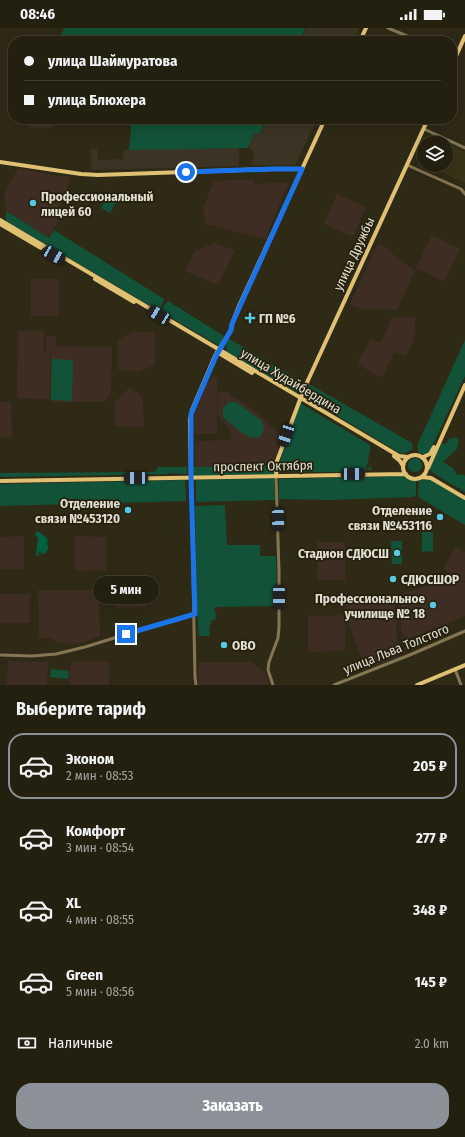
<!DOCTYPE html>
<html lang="ru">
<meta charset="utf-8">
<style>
:root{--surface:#232010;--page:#2f2d1e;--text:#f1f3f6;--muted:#a3a39f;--line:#403e30;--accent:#8c9099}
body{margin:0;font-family:"Fira Sans Condensed",sans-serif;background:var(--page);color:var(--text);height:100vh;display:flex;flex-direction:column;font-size:15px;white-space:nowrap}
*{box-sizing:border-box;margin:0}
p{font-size:13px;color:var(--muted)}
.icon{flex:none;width:22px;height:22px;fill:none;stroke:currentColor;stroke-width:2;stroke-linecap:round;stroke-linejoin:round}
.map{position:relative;height:657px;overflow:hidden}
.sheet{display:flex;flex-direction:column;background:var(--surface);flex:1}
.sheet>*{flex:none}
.hud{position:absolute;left:8px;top:8px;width:449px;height:88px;border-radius:16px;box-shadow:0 4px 16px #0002,0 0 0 1px var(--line);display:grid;align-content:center;height:88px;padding:0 16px;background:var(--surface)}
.controls{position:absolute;left:417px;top:108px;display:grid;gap:8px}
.controls a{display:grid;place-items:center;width:36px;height:36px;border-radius:50%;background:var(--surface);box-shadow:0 4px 16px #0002,0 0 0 1px var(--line);font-size:20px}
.end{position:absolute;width:18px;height:18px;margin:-9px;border:5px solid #1a73e8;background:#fff;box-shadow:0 0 0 2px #fff}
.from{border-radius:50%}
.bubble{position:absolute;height:28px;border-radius:14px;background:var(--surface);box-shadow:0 4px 16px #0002,0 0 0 1px var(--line);font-size:13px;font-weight:700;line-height:28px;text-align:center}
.car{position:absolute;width:12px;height:24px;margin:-12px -6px;border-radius:5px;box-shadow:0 0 3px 1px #0007;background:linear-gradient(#222 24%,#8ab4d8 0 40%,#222 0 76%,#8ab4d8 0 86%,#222 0)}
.hud b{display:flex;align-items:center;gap:14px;height:38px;font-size:15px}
.hud b+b{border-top:1px solid var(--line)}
.hud i{width:10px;height:10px;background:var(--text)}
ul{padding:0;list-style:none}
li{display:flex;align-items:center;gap:12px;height:66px;margin:0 8px 6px;padding:0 8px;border:2px solid transparent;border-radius:16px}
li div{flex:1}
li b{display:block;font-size:15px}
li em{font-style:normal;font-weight:700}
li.current{border-color:var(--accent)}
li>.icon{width:36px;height:36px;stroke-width:1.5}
h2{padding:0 16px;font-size:18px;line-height:48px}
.pay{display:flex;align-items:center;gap:10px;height:44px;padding:0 16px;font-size:15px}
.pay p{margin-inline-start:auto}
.cta{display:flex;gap:8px;margin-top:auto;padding:8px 16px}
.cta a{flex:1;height:46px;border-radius:16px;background:var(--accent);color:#fff;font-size:16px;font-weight:700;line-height:46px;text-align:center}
.status{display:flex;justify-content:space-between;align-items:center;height:28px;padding:0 20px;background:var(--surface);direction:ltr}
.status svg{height:11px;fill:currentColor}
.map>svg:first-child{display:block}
</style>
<div class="status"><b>08:46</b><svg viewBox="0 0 49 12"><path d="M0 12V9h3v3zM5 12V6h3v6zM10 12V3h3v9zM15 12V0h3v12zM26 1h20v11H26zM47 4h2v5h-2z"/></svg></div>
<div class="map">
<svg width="465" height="657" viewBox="0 0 465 657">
<rect width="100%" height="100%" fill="#2f2a16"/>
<path fill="#383216" d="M440 112 465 123V155L428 138 429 137H446V115H438Z"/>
<path fill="#3b3424" d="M306 0H360L353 13H301Z
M29 91H55V99L29 101Z
M267 91H317L295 137H252L254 124 249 119 254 105H261Z
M239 119V138L91 142V121H97L98 132 123 131V122Z"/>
<path fill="#3e2d23" d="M18 140 57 148 70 149 66 166 56 183 59 193 48 210 6 183 4 167Z
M253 151 254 156 289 154 265 211 206 196 203 180 214 153Z
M337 166 366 179 353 209 324 196Z
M432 207 460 221 444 254 416 240Z
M214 215 235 222 218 257 185 243 195 223Z
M378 215 389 222 400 233 415 242 397 282 360 281 350 276Z
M31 251H59V288H31Z
M392 289H416L414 297 416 301 413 314 406 328 394 324 382 350 357 336 371 311 381 315Z
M18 303H44L43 324H50L49 371 17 370Z
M132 304H155V337L138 343 118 342V314Z
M46 308H56V318L112 319 111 367 102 374H50L51 323H46Z
M214 347 217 351V406H194L195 386 207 355Z
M130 359 143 369 144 399 115 398V374Z
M218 364 230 365V369H235L267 393 273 401 283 407 276 429 274 430V438L195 439V413L230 412 232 404 218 388Z
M0 374H11L12 409H0Z
M24 508V541H0V509Z
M75 508 106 509V543L75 542Z
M317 514H345V552H318Z
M456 519 465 524V553L443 541Z
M115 547H145V579L116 580Z
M453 549 465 555V588L408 611 401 603 402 566Z
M38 562H99L100 608 79 616 57 615 52 610H39Z
M0 566H30V595H0Z
M371 567V576H395L398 629 365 641 345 585V568Z
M345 587V623L308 624V588Z
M8 633 48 634 47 657H7Z
M109 633V657H69L71 634Z
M199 634H251L264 644 270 657H199L198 655Z"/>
<path fill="#125238" d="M64 0H305L300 13H59Z
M132 91H266L260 105 254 106 248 120 129 122Z
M109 163 119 169 110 185 101 180Z
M6 183 49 210 54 202 164 271 160 282 159 283 6 193Z
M168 273 224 308 220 317H218L163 285 162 281Z
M228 310 265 332 259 343 226 323V315Z
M465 312V348L430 423 426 427 419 425 417 418Z
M52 331 73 332 72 373 51 372Z
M270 335 302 354 297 365 264 346Z
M309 356 412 415 413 421 403 426 398 424 303 367Z
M229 374H236L261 392C263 396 265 400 263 404 256 421 232 396 224 390L223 387V380Z
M300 375 370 417V423L366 442 371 438V442H366L365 444H280V433Z
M456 409 459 412 457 421 443 434 453 440 457 447 462 446 465 448V464L438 448 430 442V438L440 417 442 415 446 416 449 411Z
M408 437a7 7 0 1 1 14 0a7 7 0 1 1-14 0Z
M274 438V446L193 448V439Z
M158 439H187V446L169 445 168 446 0 449V445L155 444Z
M404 448 411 451 416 453V467L414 469 329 472 279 471V451Z
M274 450 275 472 196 474V452Z
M423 451 432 452 465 472V497L420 470 418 468 419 453Z
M185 452 186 473 0 478V456Z
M225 477 227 517H260V528H276L277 578 215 579 214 583 217 586 215 589 216 591 211 593 209 602 210 605 209 608H199L197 579 195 478Z
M422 504H433V523L422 524Z
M391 513H402V536H392Z
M51 641 69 643 68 651 50 649Z"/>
<path fill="#006140" d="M37 503 47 510 48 521 46 525 42 526 40 523 39 524V527L36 528 38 510 35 507Z"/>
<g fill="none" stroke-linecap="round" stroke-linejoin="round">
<path stroke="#847652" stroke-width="3" d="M388 0 419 13
M424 101 465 120
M407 137 461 161 465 166
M191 449 195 649 196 657
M0 627 32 628 56 626 85 619 140 602 195 586
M455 641 461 657
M273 657 268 642 269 634 278 610 279 599V543L276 448
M334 657 412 626 465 603"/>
<path stroke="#e0c174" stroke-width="4" d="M360 13 366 0
M452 37 465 8
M0 134 81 146 98 147 274 141H302
M0 192 399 428 408 429
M0 196 41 220
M95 251 134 274
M217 324 252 345
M403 439a12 12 0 1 1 24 0a12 12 0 1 1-24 0Z
M394 428 400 433 403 438
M423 429 430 426 434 419
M428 440 465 357
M276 448 277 433 304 361 428 91
M191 449 190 392 192 382 215 328 231 302 232 296 239 278 325 91
M422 449 431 450 465 470
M0 453 406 446
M417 657 465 637"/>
</g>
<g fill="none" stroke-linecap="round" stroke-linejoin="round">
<path stroke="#1a73e8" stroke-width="5" d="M126 606 195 586 191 449V386L216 328 231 302 232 296 240 278 302 141H274L186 144"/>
</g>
<g fill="#59c8e5" stroke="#25210c" stroke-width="1.5">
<circle cx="33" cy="175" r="4"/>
<path d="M248 284h4v4h4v4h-4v4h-4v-4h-4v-4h4z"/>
<circle cx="128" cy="482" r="4"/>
<circle cx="440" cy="489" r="4"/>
<circle cx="397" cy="525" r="4"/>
<circle cx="393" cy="551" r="4"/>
<circle cx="433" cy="577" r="4"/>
<circle cx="224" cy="617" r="4"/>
</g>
<g text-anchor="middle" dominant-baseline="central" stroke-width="3.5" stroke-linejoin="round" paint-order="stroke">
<g font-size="13" font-weight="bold" fill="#e1ded2" stroke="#25210c" text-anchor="start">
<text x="41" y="168">Профессиональный<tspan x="41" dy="15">лицей 60</tspan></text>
<text x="259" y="290">ГП №6</text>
<text x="120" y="475" text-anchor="end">Отделение<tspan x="120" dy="15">связи №453120</tspan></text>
<text x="432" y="482" text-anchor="end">Отделение<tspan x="432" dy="15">связи №453116</tspan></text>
<text x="389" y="525" text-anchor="end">Стадион СДЮСШ</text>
<text x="401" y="551">СДЮСШОР</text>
<text x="425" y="570" text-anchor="end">Профессиональное<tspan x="425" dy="15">училище № 18</tspan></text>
<text x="232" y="617">ОВО</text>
</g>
<g font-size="13" fill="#e1ded2" stroke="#25210c">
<text transform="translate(354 226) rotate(-65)">улица Дружбы</text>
<text transform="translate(291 353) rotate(31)">улица Худайбердина</text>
<text transform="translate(263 438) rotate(-1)">проспект Октября</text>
<text transform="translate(396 621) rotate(-22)">улица Льва Толстого</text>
</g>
</g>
</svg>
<div class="controls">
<a><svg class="icon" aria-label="layers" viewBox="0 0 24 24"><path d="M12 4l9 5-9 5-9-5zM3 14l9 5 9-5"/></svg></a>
</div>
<i class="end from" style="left:186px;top:144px"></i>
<i class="end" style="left:126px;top:606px"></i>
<div class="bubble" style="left:93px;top:548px;width:66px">5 мин</div>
<i class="car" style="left:54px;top:227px;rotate:120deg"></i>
<i class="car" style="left:159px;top:287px;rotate:301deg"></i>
<i class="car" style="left:286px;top:407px;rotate:199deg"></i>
<i class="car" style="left:353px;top:446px;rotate:89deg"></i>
<i class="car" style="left:136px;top:450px;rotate:269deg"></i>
<i class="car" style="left:278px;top:491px;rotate:178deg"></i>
<i class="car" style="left:279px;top:569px;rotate:180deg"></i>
<div class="hud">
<b><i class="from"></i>улица Шаймуратова</b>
<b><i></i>улица Блюхера</b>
</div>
</div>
<section class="sheet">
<h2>Выберите тариф</h2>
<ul>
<li class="current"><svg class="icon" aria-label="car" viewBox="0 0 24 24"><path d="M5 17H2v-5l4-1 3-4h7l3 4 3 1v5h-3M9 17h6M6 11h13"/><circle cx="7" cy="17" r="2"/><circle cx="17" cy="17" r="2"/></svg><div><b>Эконом</b><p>2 мин · 08:53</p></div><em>205 ₽</em></li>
<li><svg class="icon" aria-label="car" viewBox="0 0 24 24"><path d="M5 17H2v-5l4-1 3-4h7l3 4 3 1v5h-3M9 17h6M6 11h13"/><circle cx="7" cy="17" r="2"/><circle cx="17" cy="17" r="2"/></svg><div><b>Комфорт</b><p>3 мин · 08:54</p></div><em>277 ₽</em></li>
<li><svg class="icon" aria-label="car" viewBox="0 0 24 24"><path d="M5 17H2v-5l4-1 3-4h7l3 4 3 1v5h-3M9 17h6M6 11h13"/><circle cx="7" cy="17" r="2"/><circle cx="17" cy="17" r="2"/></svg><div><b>XL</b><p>4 мин · 08:55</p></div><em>348 ₽</em></li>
<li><svg class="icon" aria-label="car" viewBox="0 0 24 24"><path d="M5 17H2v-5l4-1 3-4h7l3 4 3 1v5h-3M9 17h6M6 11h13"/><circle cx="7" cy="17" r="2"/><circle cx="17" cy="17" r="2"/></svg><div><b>Green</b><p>5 мин · 08:56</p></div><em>145 ₽</em></li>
</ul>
<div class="pay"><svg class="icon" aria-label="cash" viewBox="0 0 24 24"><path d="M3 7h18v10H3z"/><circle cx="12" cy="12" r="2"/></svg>Наличные<p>2.0 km</p></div>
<div class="cta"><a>Заказать</a></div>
</section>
